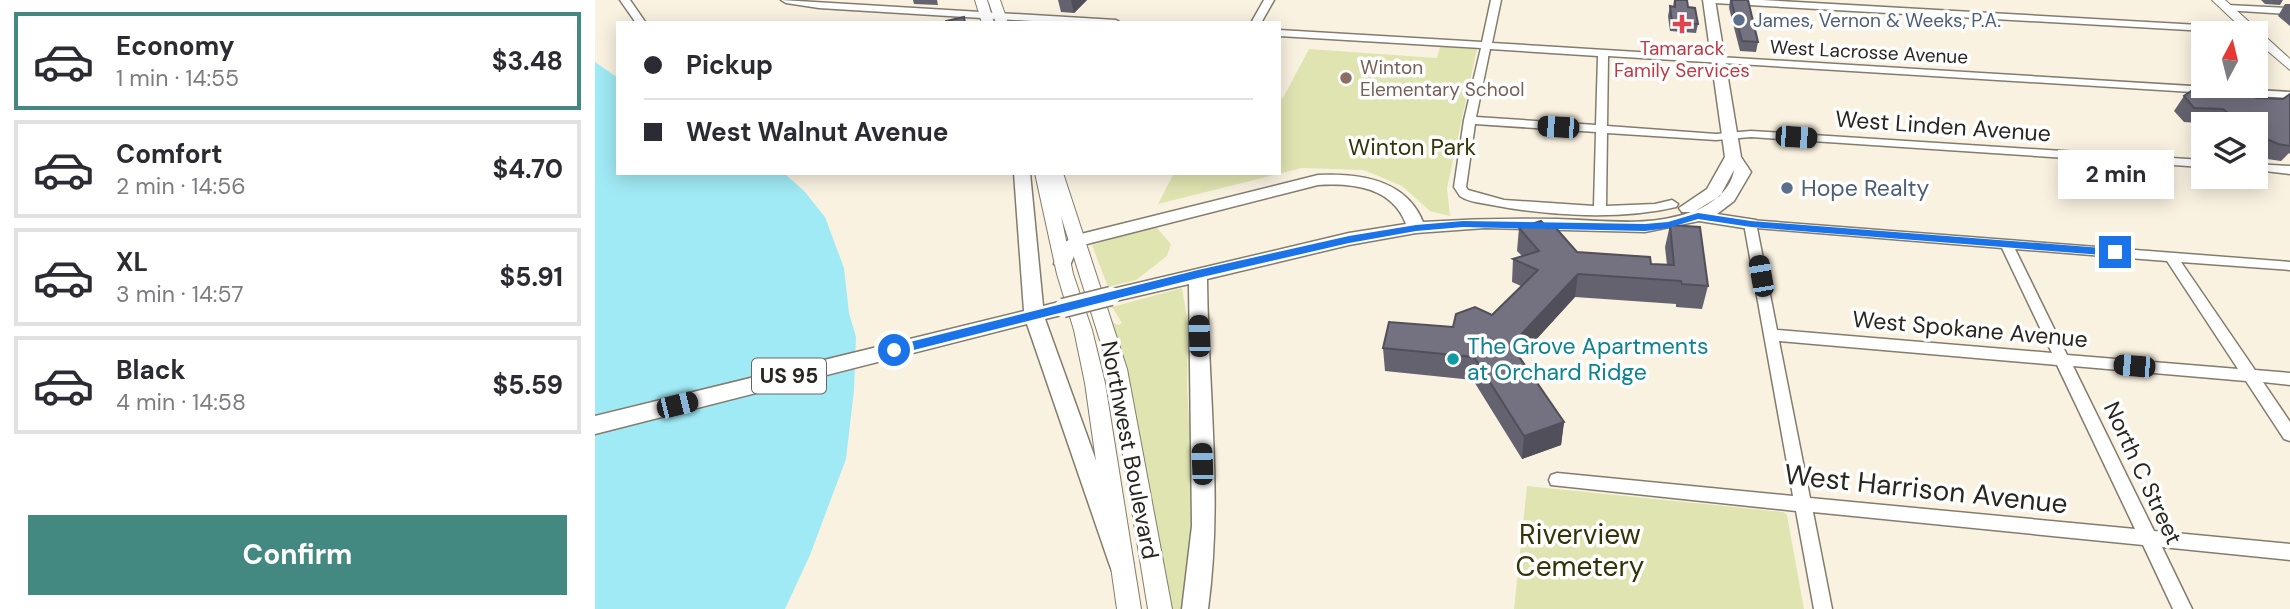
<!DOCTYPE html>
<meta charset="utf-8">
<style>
:root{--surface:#fff;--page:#f7f7f7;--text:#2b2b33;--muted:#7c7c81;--line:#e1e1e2;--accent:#438982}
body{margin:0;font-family:"DM Sans",sans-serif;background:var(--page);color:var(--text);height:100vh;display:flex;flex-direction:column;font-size:26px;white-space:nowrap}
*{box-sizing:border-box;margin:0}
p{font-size:23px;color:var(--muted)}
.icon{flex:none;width:38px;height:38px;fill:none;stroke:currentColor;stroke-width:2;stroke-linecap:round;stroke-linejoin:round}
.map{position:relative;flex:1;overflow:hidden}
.panel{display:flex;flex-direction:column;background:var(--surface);width:595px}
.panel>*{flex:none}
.hud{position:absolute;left:21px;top:21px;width:665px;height:154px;border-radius:0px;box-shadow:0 4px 18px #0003;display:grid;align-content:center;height:154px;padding:0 28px;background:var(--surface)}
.needle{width:46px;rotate:7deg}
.controls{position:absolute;left:1596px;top:21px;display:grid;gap:14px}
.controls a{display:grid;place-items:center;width:77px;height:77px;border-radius:0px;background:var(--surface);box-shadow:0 4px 18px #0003;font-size:35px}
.end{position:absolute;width:32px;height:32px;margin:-16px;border:9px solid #1a73e8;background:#fff;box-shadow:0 0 0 4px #fff}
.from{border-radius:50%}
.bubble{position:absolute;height:49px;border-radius:0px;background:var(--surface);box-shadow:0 4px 18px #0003;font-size:23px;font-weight:700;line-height:49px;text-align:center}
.car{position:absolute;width:21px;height:42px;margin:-21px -10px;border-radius:9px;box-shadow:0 0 5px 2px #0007;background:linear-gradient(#222 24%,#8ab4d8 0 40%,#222 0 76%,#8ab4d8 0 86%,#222 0)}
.hud b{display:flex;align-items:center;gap:24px;height:66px;font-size:26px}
.hud b+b{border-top:2px solid var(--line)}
.hud i{width:18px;height:18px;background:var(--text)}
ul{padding:12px 0 0;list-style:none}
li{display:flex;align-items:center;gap:21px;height:98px;margin:0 14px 10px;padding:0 14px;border:4px solid var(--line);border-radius:0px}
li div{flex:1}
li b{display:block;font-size:26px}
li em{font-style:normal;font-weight:700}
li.active{border-color:var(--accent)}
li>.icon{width:63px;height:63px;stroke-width:1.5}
.action{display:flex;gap:14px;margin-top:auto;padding:14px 28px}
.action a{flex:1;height:80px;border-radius:0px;background:var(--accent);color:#fff;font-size:28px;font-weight:700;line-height:80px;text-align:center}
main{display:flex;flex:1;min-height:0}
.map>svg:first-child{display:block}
</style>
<main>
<section class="panel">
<ul>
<li class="active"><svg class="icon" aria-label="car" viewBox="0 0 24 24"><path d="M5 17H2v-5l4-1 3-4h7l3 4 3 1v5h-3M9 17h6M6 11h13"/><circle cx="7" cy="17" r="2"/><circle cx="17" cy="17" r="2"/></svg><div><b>Economy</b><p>1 min · 14:55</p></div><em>$3.48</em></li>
<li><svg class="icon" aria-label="car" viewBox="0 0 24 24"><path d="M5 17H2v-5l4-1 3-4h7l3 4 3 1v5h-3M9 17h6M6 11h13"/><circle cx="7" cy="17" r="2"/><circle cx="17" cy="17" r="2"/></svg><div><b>Comfort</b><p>2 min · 14:56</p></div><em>$4.70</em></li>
<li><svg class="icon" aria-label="car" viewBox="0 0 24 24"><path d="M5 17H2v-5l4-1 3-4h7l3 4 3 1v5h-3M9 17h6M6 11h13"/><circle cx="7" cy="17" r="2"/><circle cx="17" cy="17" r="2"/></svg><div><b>XL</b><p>3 min · 14:57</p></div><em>$5.91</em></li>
<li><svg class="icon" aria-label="car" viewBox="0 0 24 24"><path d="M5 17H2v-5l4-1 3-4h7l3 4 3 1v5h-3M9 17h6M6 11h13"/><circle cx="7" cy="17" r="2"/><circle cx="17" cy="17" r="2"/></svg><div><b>Black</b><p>4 min · 14:58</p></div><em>$5.59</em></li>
</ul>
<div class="action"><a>Confirm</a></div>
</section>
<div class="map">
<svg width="1695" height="609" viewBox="0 0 1695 609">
<rect width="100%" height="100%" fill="#faf2e1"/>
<path fill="#e0e4b1" d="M845 47 882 49 852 188 855 216 835 211 807 186 769 170 707 168 563 204 579 173H684V99L688 98 714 49 842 58Z
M561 227 576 244 572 256 541 280 513 287 497 245 514 240 513 238Z
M587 288 593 323 592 388 598 480V526L590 609H576L515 321 523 325 527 323 517 307Z
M932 486 1188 512 1192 515 1209 609H919Z"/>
<path fill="#a0eaf5" d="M0 62 23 78V173H189L210 192 230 217 249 268 254 313 261 337 259 390 251 459 215 555 190 609H0Z"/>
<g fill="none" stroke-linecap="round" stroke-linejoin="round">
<defs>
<path id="minor" d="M25 0H35L51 23H41Z
M186 0 521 20 526 23H470L224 8 191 3Z
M669 0H679L666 23H656Z
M896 0H906L897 43 1695 92V98L1013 56 1012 126 1121 134 1156 131 1608 160V167L1156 137 1121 140 1012 133 1011 206 1060 204 1077 200 1083 204 1081 207C1026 220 953 216 897 205 887 203 873 202 865 196 864 195 860 188 859 187L869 120 886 48 684 36V30L887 42ZM895 49 1003 56 1001 125 881 117ZM880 124 1001 132 999 206 909 200 873 190 871 187Z
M1114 0H1167L1657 28 1662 31 1660 33H1646L1119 3Z
M1632 5 1695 8V14L1629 10 1627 8Z
M1661 164 1695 166V174L1661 170Z
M1155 220 1695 262V270L1586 262 1660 370 1695 373V385L1668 382 1695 422V441L1689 439 1651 381 1478 366 1559 531 1695 544V560L1567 547 1597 609H1578L1548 545 1218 512 1237 609H1219L1201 511 956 485 954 480 956 475 962 473 1198 496 1149 224ZM1162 228 1407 248 1457 353 1182 330ZM1420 249 1572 261 1643 369 1472 355ZM1184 341 1462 365 1540 529 1215 498Z"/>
<path id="major" d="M380 0H392L399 23H387Z
M393 0H405L413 23H401Z
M1617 0H1630L1695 59V70L1661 41V33H1652Z
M440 173H468L532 369 577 609H553L514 369 466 216 478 274 497 330 510 383 546 609H522L490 383 479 330 462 274Z"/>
<path id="highway" d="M1108 0H1120L1146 157 1156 172 1139 201 1122 214 1161 220 1164 224 1161 228 1155 229 1104 221 1050 232 890 228 821 233 754 245 612 279C613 390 628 499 613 609H587L597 526 594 284 516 302 509 301 506 296 509 291 754 233 811 224C797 187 758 183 723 185L488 245 481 251 474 268 468 270 459 264 467 244 482 235 723 175C764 173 811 179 828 222 873 219 917 218 962 219 1006 220 1054 228 1096 212H1087L1084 208 1112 189 1130 157ZM1139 170C1136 190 1118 203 1100 211L1125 196Z
M419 173H435L448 306 468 301 475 303 478 308 475 313 450 319 538 563 535 571 526 574 517 571 514 563 432 324 0 434V416L429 311Z"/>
</defs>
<use href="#minor" stroke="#837c6d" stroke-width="3"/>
<use href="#major" stroke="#837c6d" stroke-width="2"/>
<use href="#highway" stroke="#837c6d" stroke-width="3"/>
<use href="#minor" fill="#fff" fill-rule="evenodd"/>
<use href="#major" fill="#fff" fill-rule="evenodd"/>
<use href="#highway" fill="#fff" fill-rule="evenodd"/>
<defs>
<path id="highway-bridge" d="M468 308 516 296"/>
</defs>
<use href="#highway-bridge" stroke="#837c6d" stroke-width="21" stroke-linecap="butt"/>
<use href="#highway-bridge" stroke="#fff" stroke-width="18"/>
</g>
<path fill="#64626f" d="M318 0H342L343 5 319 4Z
M463 0H492L479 13 466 12Z
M1079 0H1092L1093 7 1103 24 1101 33 1075 31 1073 16 1075 6 1078 7Z
M1135 0H1153L1163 42 1161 52 1145 51 1134 8Z
M1666 0H1688L1685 5 1670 4Z
M1690 4H1695V26L1683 16Z
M1695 94V154L1694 153 1686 161 1672 159 1661 154V124H1618L1589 122 1579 111 1589 96 1688 99Z
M1075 225 1113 286 1107 309 1081 307V304L980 297 925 357 969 422 966 445 927 459 878 380 790 371 788 348 897 315 926 286 917 282 918 259 927 256 922 251 924 228H952L982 252 1056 264 1072 265 1070 247Z"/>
<path fill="#51505a" d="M476 0H492L479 13Z
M983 274 980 297 915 368 916 345Z
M969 422 966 445 927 459 929 436Z"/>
<path fill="#747281" stroke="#51505a" stroke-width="2" d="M1080 0H1092L1093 7 1100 8 1103 24 1077 22 1075 6 1080 7Z
M1136 0H1153L1163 42 1147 41Z
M369 17 370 23H351V21Z
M1608 83V86H1627L1662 98 1688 99 1695 94V146L1683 144 1661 134V124H1646L1628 109 1599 108 1589 96Z
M946 221 952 228 959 226 982 252 1055 257 1056 264 1079 265 1075 225 1105 227 1113 286 1087 284 1086 281 983 274 916 345 969 422 929 436 879 357 788 348 794 322 858 327 861 314 880 307 897 315 943 270 918 259 944 251 924 228Z"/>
<path fill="#1a73e8" d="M1103 213 1156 221 1520 249 1526 252 1520 256 1156 227 1103 219 1073 228 1050 231 868 227 821 231 754 243 603 278 299 355 293 350 299 346 603 270 754 236 821 225 868 221 1050 224 1073 222Z"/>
<g fill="#5c6f8a" stroke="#fff" stroke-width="2.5">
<circle cx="1144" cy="20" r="7"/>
<circle cx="1192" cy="188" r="7"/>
</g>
<path fill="#e0444e" stroke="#fff" stroke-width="2.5" d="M1083.5 13.5h7v7h7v7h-7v7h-7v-7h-7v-7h7z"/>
<circle fill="#8d6e63" stroke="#fff" stroke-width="2.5" cx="751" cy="78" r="7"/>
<circle fill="#0f9aa8" stroke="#fff" stroke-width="2.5" cx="858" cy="359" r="7"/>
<g text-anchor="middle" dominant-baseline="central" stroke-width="7" stroke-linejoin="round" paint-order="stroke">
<g font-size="19" fill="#4e5e75" stroke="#fff" text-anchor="start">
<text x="1158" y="20">James, Vernon &amp; Weeks, P.A.</text>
</g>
<g font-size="19" fill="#be3a42" stroke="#fff">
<text x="1087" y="48">Tamarack<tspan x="1087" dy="22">Family Services</tspan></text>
</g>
<g font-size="19" fill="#292620" stroke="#fff">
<text transform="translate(1274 52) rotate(3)">West Lacrosse Avenue</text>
</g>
<g font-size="19" fill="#785e54" stroke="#fff" text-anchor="start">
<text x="765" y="67">Winton<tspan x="765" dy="22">Elementary School</tspan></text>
</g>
<rect fill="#fff" stroke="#696763" stroke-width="2" x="157" y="358.5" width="74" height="35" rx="5"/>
<g font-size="21" font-weight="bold" fill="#292620">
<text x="194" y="376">US 95</text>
</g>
<g font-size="23" fill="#292620" stroke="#fff">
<text transform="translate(1348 126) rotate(4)">West Linden Avenue</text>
<text transform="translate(1375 329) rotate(5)">West Spokane Avenue</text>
<text transform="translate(535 450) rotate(79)">Northwest Boulevard</text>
<text transform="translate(1548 473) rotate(65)">North C Street</text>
</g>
<g font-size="23" fill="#333407" stroke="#fff">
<text x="817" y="147">Winton Park</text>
</g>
<g font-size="23" fill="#4e5e75" stroke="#fff" text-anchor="start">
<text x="1206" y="188">Hope Realty</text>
</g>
<g font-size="23" fill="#0d838f" stroke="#fff" text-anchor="start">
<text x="872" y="346">The Grove Apartments<tspan x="872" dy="26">at Orchard Ridge</tspan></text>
</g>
<g font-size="28" fill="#292620" stroke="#fff">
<text transform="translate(1331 489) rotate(6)">West Harrison Avenue</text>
</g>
<g font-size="28" fill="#333407" stroke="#fff">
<text x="985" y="534">Riverview<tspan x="985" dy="32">Cemetery</tspan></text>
</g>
</g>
</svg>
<div class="controls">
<a><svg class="needle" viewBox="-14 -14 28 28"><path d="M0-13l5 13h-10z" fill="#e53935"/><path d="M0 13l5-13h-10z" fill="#7c7c81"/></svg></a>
<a><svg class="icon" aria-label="layers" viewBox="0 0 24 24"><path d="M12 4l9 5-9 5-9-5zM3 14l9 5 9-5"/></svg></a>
</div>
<i class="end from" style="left:299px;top:350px"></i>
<i class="end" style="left:1520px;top:252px"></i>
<div class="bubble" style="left:1463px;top:150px;width:116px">2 min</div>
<i class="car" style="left:963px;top:127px;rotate:274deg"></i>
<i class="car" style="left:1201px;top:137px;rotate:94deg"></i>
<i class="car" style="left:1166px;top:276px;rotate:350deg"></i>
<i class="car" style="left:604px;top:336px;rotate:358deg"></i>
<i class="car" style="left:1539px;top:366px;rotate:275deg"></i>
<i class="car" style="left:82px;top:405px;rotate:76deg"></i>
<i class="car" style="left:607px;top:464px;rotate:358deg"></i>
<div class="hud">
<b><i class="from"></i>Pickup</b>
<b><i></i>West Walnut Avenue</b>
</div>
</div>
</main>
